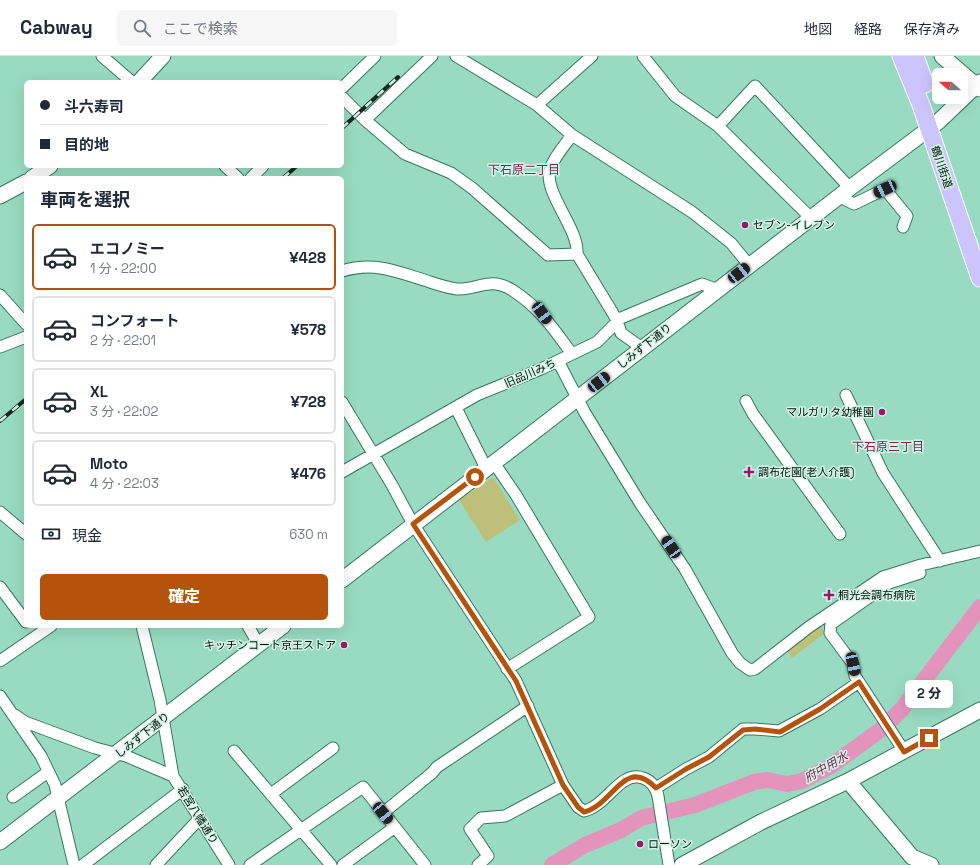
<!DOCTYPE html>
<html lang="ja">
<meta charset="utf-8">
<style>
:root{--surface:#fff;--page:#f6f6f7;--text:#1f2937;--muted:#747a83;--line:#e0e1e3;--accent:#b45309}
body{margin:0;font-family:"Space Grotesk","Noto Sans JP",sans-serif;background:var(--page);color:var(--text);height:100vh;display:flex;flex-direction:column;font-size:15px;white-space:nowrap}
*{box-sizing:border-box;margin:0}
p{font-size:13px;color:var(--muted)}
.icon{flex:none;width:22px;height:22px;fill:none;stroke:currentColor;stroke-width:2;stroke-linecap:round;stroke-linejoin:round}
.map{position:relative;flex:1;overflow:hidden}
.sheet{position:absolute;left:24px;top:120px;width:320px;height:452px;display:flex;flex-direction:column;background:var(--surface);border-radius:6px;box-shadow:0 4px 16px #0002}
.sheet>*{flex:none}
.banner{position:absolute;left:24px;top:24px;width:320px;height:88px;border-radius:6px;box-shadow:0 4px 16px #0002;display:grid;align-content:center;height:88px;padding:0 16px;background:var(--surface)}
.needle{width:26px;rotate:290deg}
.controls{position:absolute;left:932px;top:12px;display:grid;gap:8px}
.controls a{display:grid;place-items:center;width:36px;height:36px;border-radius:6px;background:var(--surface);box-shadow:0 4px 16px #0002;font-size:20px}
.end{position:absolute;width:18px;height:18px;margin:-9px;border:5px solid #b45309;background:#fff;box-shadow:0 0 0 2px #fff}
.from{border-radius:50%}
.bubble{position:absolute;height:28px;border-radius:6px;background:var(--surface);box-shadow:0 4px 16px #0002;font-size:13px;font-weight:800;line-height:28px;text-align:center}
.car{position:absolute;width:12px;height:24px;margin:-12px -6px;border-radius:5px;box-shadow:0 0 3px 1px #0007;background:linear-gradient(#222 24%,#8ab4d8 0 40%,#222 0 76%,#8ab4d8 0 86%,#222 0)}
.banner b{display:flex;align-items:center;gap:14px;height:38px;font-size:15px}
.banner b+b{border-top:1px solid var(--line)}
.banner i{width:10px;height:10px;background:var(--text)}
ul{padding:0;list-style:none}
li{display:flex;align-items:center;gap:12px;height:66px;margin:0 8px 6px;padding:0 8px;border:2px solid var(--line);border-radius:6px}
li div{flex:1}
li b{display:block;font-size:15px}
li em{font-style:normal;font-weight:800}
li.current{border-color:var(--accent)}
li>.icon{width:36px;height:36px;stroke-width:1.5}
h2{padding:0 16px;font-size:18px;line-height:48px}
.pay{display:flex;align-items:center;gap:10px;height:44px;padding:0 16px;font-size:15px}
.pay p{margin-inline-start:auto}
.cta{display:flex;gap:8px;margin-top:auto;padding:8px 16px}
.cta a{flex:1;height:46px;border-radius:6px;background:var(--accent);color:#fff;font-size:16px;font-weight:800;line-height:46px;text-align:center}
header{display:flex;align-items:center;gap:24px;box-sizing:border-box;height:56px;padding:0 20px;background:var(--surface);border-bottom:1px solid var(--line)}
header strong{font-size:19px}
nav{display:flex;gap:22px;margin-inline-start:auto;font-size:14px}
.search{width:280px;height:36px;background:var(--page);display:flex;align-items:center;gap:10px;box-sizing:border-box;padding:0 14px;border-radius:6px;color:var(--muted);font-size:15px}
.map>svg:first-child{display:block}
</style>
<header>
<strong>Cabway</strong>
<div class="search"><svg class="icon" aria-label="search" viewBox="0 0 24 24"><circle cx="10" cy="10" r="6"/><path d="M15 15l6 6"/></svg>ここで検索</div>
<nav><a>地図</a><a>経路</a><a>保存済み</a></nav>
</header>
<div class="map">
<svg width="980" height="809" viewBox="0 0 980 809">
<rect width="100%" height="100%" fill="#98dbc2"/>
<path fill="#bebf78" d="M493 421 520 464 486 486 459 444Z
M820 569 825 577 792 602 786 593Z"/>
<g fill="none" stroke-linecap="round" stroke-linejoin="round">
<path stroke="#e494bb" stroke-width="16" d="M552 809 585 789 621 774 641 762 695 749 754 726 767 724 787 728 802 725 831 710 883 672 902 653 980 551"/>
<defs>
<path id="street" d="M102 0 132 26
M456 0 537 49
M592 0 537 49 572 79 692 156 731 187 749 209
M643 0 675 40 718 70 811 162
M342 32 375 0
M342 41 365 64 405 98 451 117 472 132 548 199 577 198C579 172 543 137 550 113 554 101 565 89 572 79
M365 64 432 0
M718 70 755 30 850 132
M225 110 238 122
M251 122 263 110
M838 140 854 148 885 133 907 160 903 171
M577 198 617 264 621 277 642 292
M342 215C376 205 398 216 430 226 439 229 448 232 457 233 478 234 490 220 512 234 540 252 553 272 572 298
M0 239 26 268
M0 291 26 281
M558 305 585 357 640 447 685 513 732 597 740 607 750 614 755 613 809 571 883 521 921 509 980 495
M846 339 883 417 940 505
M746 345 753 358 840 478
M342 346 392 429 413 468 516 625 563 729 578 751 584 755C607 750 620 714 643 722 652 725 656 732 658 740L669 809
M456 352 486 412
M494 407 516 439 589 561 507 613
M342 416 477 339 541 313 597 286 621 262 702 228 718 234
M0 456 26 478
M0 531 26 566
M142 570 160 644 173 720
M248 570 259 589
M0 605 51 570
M0 640 41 700 55 729 74 809
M15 659 25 666 95 692 126 700 173 720 229 809
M234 695 331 809
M904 695 855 620 853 608 830 577 831 568 889 527 920 517
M656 732 686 713 709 701 743 673H755L779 675 820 653 859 626
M271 738 333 692
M13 741 48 716
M383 757 432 717 437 711 528 650
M83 809 183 733
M156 809 200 762
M250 809 363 731 425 809
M343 809 395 771
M478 809 488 800 470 773 481 762 505 760 563 729"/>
<path id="secondary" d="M942 0 980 33
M139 26 163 0
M32 122 50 110
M0 140 26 126
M342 524 850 132 938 66 980 26
M848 725 912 801 931 809
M0 786 283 570
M682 809 761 766 848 725 980 654"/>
<path id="primary" d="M901 0 921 49 980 222
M915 0 925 28"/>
</defs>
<use href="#street" stroke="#367862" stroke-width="13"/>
<use href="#secondary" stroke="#367862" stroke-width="17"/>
<use href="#primary" stroke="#fff" stroke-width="19"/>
<use href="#street" stroke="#fff" stroke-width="11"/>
<use href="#secondary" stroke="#fff" stroke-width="15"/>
<use href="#primary" stroke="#ccc4fc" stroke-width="17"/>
<defs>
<path id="rail" d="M342 72 398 21
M283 122 297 110
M0 365 26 343"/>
</defs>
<use href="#rail" stroke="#132a20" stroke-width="4"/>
<use href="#rail" stroke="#d4f4e7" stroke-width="2.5" stroke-dasharray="8" stroke-linecap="butt"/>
</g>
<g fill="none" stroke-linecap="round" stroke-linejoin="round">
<path stroke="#b45309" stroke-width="5" d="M475 421 413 468 516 625 563 729 578 751 584 756C614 749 624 699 656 732L686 713 709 701 743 674 755 673 780 676 820 653 859 626 904 696 929 682"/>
</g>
<g fill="#9b1668" stroke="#d4f4e7" stroke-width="1.5">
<circle cx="745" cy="169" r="4"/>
<circle cx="882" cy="356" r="4"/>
<path d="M747 410h4v4h4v4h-4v4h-4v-4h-4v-4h4z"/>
<path d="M827 533h4v4h4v4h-4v4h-4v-4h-4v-4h4z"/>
<circle cx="344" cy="589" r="4"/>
<circle cx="640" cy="788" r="4"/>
</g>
<g text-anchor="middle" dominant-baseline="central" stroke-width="3" stroke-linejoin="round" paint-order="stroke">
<g font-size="11" fill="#001109" stroke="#d4f4e7">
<text transform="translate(942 111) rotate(71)">鶴川街道</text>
<text transform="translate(644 290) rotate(-38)">しみず下通り</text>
<text transform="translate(530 317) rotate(-24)">旧品川みち</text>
<text transform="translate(142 679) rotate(-38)">しみず下通り</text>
<text transform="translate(198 759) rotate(58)">若宮八幡通り</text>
</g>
<g font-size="11" fill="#001109" stroke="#d4f4e7" text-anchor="start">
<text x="753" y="169">セブン-イレブン</text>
<text x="874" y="356" text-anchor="end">マルガリタ幼稚園</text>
<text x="758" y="416">調布花園(老人介護)</text>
<text x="838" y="539">桐光会調布病院</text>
<text x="336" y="589" text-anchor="end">キッチンコート京王ストア</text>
<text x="648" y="788">ローソン</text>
</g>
<g font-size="12" fill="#6d2d4f" stroke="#d4f4e7">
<text x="524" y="114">下石原二丁目</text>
<text x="888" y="391">下石原三丁目</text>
</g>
<g font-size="12" font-style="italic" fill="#781c52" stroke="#d4f4e7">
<text transform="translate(826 711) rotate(-30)">府中用水</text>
</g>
</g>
</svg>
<div class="controls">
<a><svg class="needle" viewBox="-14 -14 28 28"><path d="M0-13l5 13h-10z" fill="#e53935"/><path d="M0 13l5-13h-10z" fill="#747a83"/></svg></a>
</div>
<i class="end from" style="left:475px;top:421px"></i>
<i class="end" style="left:929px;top:682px"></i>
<div class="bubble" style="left:905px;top:624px;width:48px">2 分</div>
<i class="car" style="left:885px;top:133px;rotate:245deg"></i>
<i class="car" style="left:739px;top:217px;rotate:52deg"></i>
<i class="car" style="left:542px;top:257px;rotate:144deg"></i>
<i class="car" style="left:599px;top:326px;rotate:52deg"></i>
<i class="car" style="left:671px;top:491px;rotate:326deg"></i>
<i class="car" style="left:853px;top:608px;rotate:168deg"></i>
<i class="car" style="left:383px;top:757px;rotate:141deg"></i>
<div class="banner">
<b><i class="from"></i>斗六寿司</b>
<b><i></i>目的地</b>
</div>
<section class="sheet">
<h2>車両を選択</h2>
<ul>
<li class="current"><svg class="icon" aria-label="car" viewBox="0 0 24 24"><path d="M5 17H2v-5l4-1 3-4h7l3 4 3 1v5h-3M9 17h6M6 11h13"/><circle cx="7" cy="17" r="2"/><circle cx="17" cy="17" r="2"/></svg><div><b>エコノミー</b><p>1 分 · 22:00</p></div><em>¥428</em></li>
<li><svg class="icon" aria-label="car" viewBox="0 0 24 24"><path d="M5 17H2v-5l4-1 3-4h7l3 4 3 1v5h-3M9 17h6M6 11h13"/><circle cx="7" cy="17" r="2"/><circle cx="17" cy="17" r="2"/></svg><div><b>コンフォート</b><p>2 分 · 22:01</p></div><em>¥578</em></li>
<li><svg class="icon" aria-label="car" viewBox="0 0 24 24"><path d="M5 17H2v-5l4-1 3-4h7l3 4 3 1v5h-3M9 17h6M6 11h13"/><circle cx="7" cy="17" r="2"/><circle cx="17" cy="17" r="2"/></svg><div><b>XL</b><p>3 分 · 22:02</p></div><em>¥728</em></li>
<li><svg class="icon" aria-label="car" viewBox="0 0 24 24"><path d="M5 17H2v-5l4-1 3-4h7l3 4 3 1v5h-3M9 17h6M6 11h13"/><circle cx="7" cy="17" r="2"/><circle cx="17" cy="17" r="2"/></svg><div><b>Moto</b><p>4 分 · 22:03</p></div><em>¥476</em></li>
</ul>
<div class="pay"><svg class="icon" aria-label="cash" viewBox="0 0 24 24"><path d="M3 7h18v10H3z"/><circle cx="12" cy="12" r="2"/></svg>現金<p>630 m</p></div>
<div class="cta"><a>確定</a></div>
</section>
</div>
